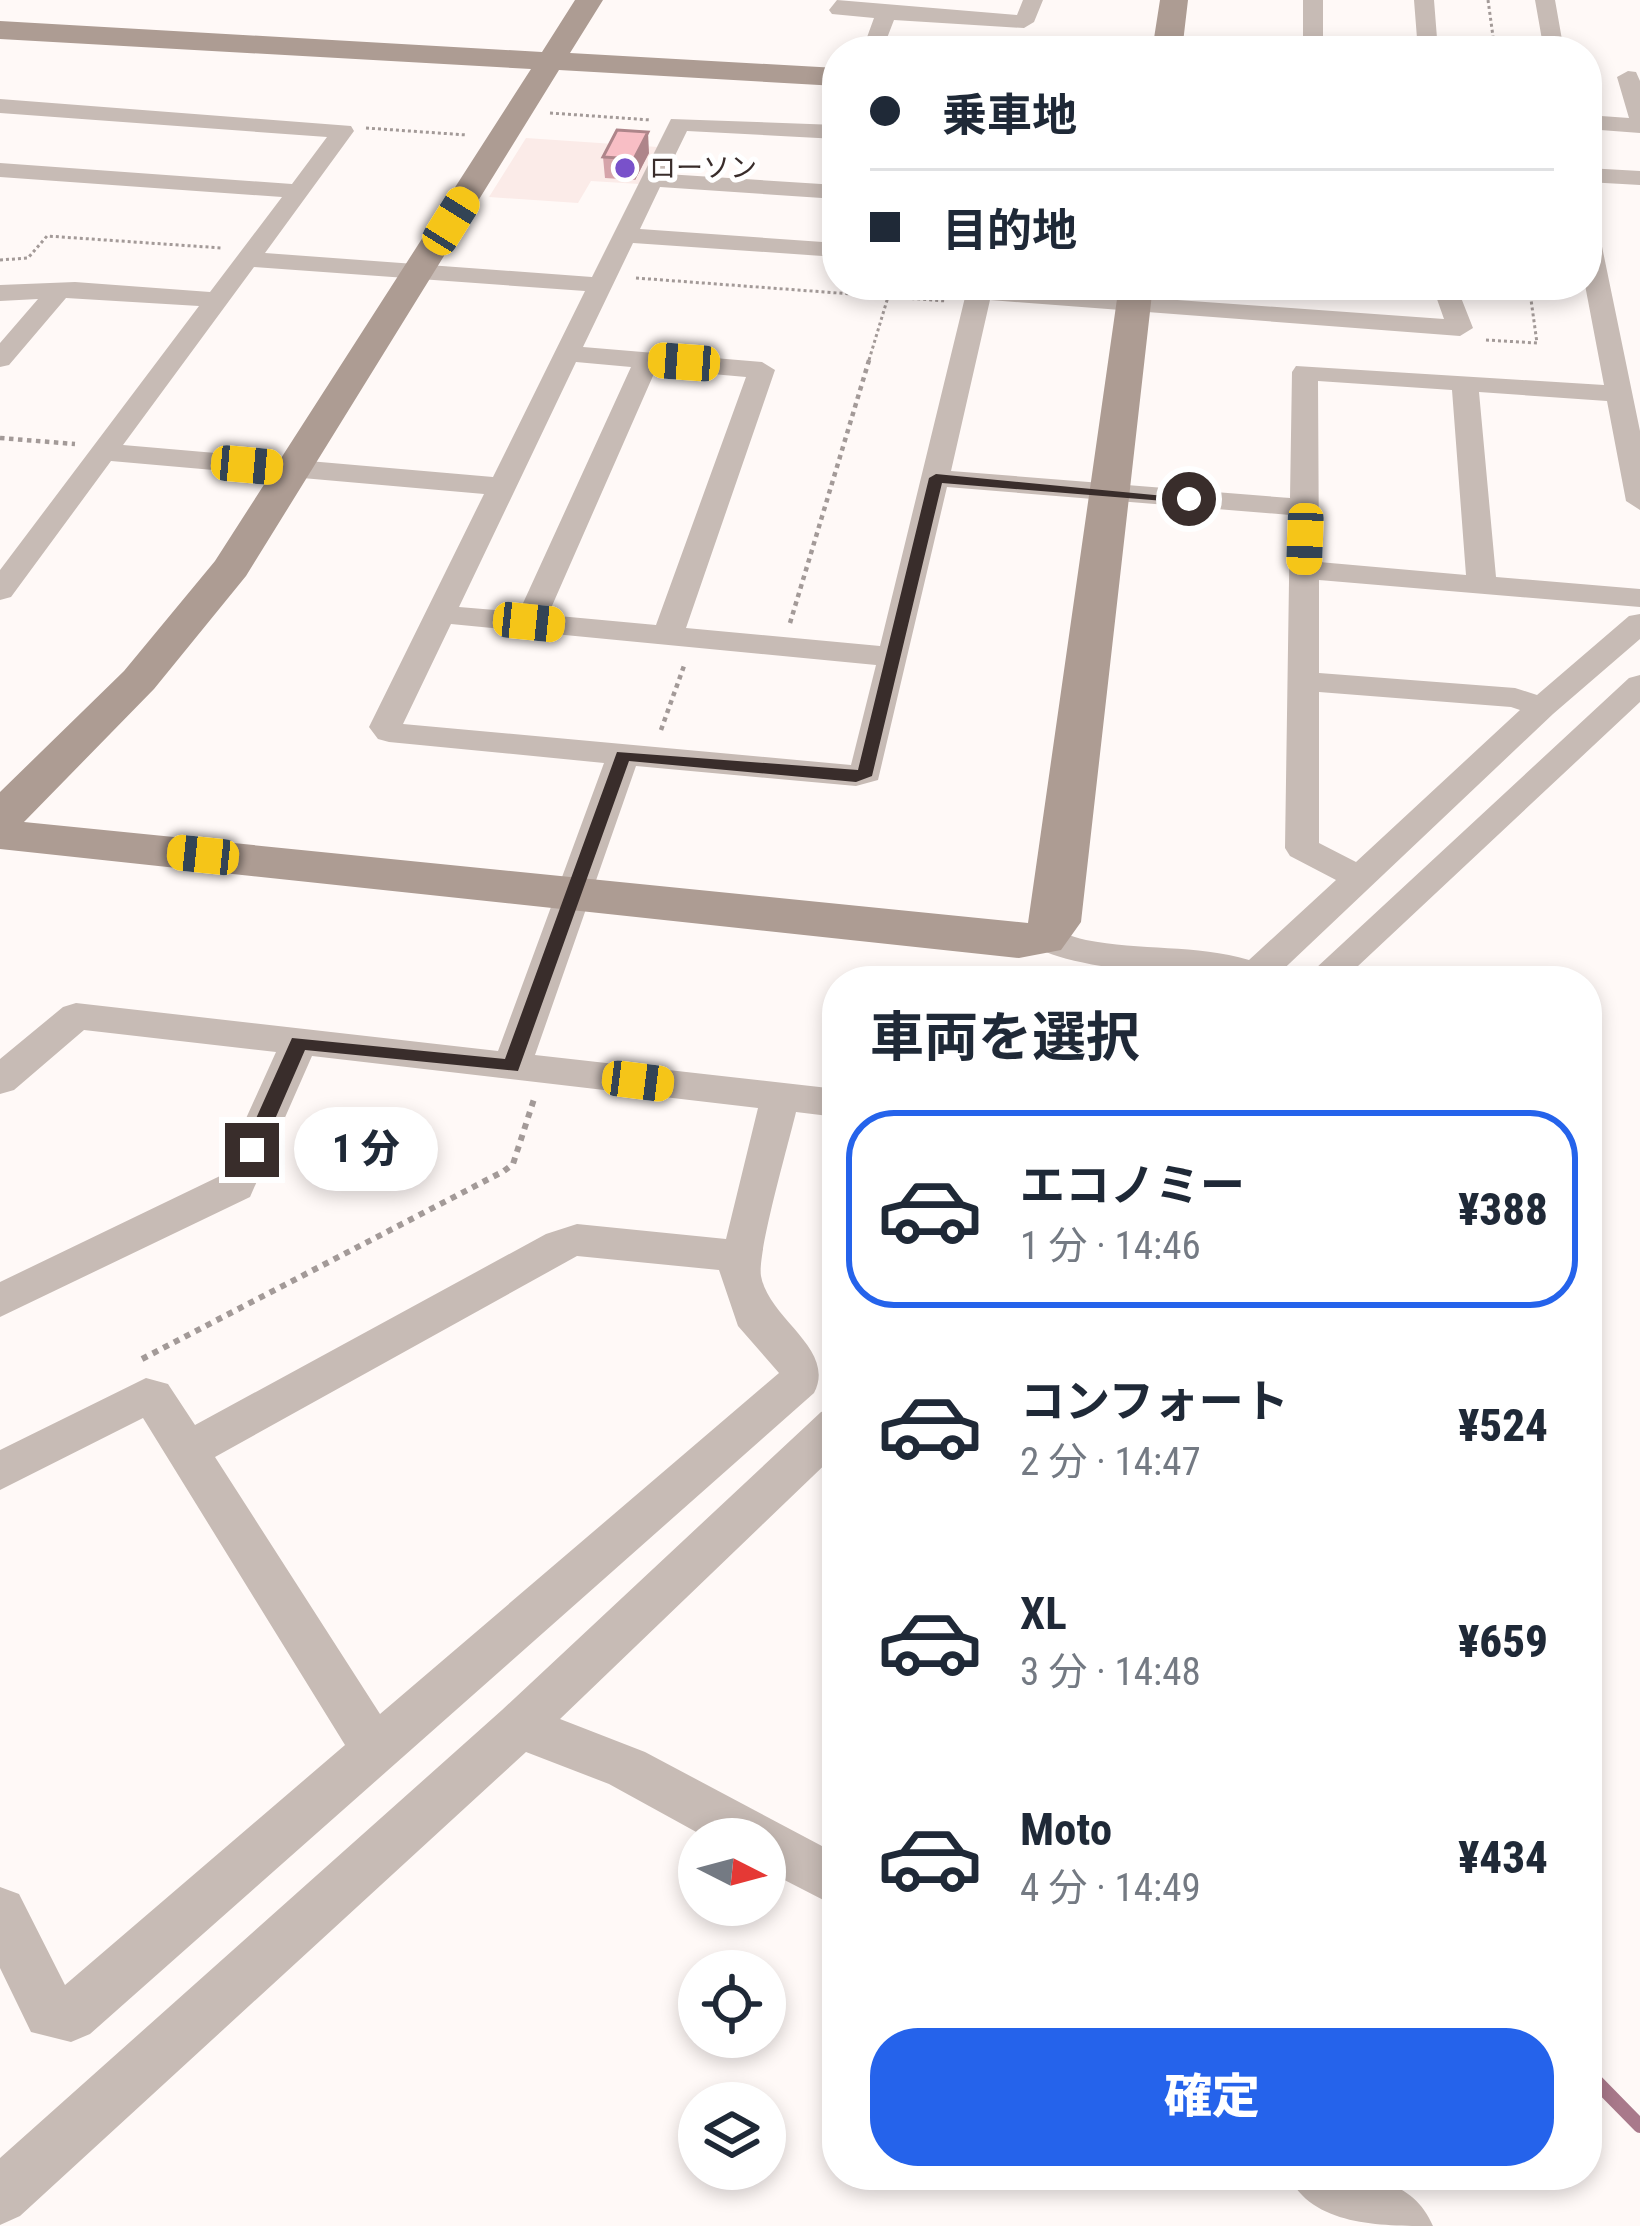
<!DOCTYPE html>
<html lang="ja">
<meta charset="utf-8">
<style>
:root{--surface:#fff;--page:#f6f6f7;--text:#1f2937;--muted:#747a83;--line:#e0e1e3;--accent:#2563eb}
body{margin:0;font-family:"Roboto Condensed","Noto Sans JP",sans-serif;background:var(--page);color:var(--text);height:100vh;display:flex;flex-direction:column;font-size:45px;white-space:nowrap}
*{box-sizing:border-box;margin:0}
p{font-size:39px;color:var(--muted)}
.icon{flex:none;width:66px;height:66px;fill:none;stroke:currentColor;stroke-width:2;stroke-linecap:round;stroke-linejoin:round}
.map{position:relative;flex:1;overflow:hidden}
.sheet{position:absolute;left:822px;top:966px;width:780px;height:1224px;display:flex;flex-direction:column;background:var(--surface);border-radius:48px;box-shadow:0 6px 18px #0003}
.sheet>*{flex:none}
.hud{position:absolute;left:822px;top:36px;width:780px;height:264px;border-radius:48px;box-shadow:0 6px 18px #0003;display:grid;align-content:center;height:264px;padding:0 48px;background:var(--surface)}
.needle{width:78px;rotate:96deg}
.fabs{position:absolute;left:678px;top:1818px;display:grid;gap:24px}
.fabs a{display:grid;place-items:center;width:108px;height:108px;border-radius:50%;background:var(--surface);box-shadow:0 6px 18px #0003;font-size:60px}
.end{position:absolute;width:54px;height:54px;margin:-27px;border:15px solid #392d2b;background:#fff;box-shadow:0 0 0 6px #fff}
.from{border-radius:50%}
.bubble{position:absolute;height:84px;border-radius:42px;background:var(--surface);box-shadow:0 6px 18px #0003;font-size:39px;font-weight:800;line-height:84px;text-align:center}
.car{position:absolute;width:36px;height:72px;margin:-36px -18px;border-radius:15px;box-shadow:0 0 9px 3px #0007;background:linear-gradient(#f5c518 24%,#345 0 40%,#f5c518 0 76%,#345 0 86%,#f5c518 0)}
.hud b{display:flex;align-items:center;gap:42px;height:114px;font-size:45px}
.hud b+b{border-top:3px solid var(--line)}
.hud i{width:30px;height:30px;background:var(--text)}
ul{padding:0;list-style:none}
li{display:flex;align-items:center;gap:36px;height:198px;margin:0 24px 18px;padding:0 24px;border:6px solid transparent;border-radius:48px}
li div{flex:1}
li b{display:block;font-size:45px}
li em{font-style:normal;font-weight:800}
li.current{border-color:var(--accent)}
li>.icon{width:108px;height:108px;stroke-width:1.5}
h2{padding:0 48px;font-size:54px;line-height:144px}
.cta{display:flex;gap:24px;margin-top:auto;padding:24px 48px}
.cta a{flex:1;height:138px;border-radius:48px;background:var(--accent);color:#fff;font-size:48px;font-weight:800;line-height:138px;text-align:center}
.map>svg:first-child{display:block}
</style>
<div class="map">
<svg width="1640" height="2226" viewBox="0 0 1640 2226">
<rect width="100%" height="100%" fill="#fff9f7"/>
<path fill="#fbebe8" d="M526 138 658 147 639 184 591 181 578 203 489 197Z"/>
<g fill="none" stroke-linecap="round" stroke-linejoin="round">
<path stroke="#a9798b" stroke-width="14" d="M1587 2072 1640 2126"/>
<path stroke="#a39a98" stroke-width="3" stroke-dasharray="3 3" stroke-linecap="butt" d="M1488 0 1495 51
M1197 44 1286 50
M550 113 651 120
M366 128 467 135
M0 260 28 258 47 236 222 248
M636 278 946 301
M1486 340 1537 343 1529 285
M869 360 888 297"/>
<path stroke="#a39a98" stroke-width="4.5" stroke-dasharray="4.5 4.5" stroke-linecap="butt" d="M0 438 75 444
M790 623 870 357
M661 730 685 663"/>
<path stroke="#a39a98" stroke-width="6" stroke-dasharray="6 6" stroke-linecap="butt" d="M142 1359 504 1171 513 1164 535 1096"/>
<path fill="#c7bbb5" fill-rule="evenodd" d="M837 0 1017 15 1023 0H1043L1034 22 1024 28 894 20 882 51H862L874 18 832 14 829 10Z
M1303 0H1323V46L1328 51H1303Z
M1414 0H1434L1438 51H1418Z
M1535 0H1555L1564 51H1544Z
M1628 71 1636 72 1640 81V133L1587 129V115L1629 118 1617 77Z
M0 99 351 126 354 131 265 253 592 277 671 119 837 125V139L687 131 666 174 837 185V199L660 187 640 229 837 243V257L633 243 583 347 762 362 775 370 686 628 880 646 968 285 1444 319 1432 285H1456L1473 328 1460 336 990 300 951 471 1290 498 1292 372 1296 366 1604 385 1585 285 1587 225 1599 232 1640 431V510L1626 501 1607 401 1479 392 1496 577 1640 589V607L1319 580V673L1515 688 1537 695 1629 616 1640 614V639L1553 714 1271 981C1231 981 1045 971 1025 938L1030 930C1051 924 1065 936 1086 940 1140 951 1196 944 1249 960L1336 880 1290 856 1285 848 1290 515 947 487 878 780 856 786 636 766 535 1055 837 1089V1117L796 1112C789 1142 757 1253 761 1276 769 1320 837 1349 814 1393L90 2034 71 2042 31 2032 0 1968V1887L19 1894 65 1985 345 1745 143 1418 0 1490V1450L146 1378 168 1384 195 1425 546 1234 577 1224 726 1239 758 1108 312 1056 250 1197 0 1317V1282L220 1176 276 1052 84 1030 14 1090 0 1094V1059L63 1007 76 1003 498 1051 604 763 389 742 378 739 369 727 484 494 111 461 11 597 0 600V570L199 306 66 298 9 365 0 367V343L38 299 0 301V285L75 282 210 292 282 197 0 177V163L292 184 327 137 0 113ZM254 267 585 291 493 477 123 445ZM576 362 631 367 519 612 459 607ZM656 369 746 377 656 625 548 615ZM1318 381 1452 390 1466 575 1319 562ZM451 624 876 665 851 765 403 724ZM1319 692 1511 707 1520 710 1356 862 1319 843ZM577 1256 719 1270 738 1326 779 1373 380 1714 215 1457Z
M1587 168 1640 171V185L1587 182Z
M1640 675V702L1342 981H1302L1629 678Z
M837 1407V1453L560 1719 645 1752 837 1854V1907L765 1870V1839H709L609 1784 526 1752 20 2216 0 2225V2158L502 1710 821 1412Z
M1288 2175C1341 2175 1409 2168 1433 2226 1380 2226 1312 2226 1288 2175Z"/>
<path fill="#ad9c93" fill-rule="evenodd" d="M575 0H603L570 53 837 68V86L559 70 246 576 154 689 24 822 1028 923 1119 285H1153L1081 922 1061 950 1019 958 0 849V792L124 671 215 561 531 69 0 39V21L542 52Z
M1160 0H1188L1182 51H1152Z"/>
</g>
<path fill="#d5a3a9" d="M649 153 635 180 605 178 603 157Z"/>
<path fill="#ae858a" d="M648 132 649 153 635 180 634 159Z"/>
<path fill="#f8bec5" stroke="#ae858a" stroke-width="3" d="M617 130 648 132 634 159 603 157Z"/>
<path fill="#392d2b" d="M936 474 1196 499 1189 503 942 483 872 776 856 782 629 761 518 1071 305 1050 259 1156H245L242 1150 292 1038 505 1059 617 752 858 770 929 478Z"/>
<circle fill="#7951ca" stroke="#fff" stroke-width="4.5" cx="625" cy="168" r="12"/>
<g text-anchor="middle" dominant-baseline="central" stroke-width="10" stroke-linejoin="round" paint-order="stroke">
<g font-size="27" fill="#392d2b" stroke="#fff" text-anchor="start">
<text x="649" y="168">ローソン</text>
</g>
</g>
</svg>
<div class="fabs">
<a><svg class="needle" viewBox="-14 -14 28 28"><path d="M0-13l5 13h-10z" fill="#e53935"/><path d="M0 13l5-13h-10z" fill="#747a83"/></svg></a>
<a><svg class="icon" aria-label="locate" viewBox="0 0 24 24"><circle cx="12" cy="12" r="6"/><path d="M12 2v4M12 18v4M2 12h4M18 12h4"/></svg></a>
<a><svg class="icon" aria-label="layers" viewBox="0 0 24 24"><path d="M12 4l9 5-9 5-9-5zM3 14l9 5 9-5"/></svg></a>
</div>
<i class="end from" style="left:1189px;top:499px"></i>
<i class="end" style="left:252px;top:1150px"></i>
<div class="bubble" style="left:294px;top:1107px;width:144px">1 分</div>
<i class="car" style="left:451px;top:221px;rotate:32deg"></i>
<i class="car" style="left:684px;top:362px;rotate:274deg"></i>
<i class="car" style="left:247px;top:465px;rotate:95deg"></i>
<i class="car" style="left:1305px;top:539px;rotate:182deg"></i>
<i class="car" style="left:529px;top:622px;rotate:96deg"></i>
<i class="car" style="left:203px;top:855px;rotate:276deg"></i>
<i class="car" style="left:638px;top:1081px;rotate:97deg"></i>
<div class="hud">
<b><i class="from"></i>乗車地</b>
<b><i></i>目的地</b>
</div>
<section class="sheet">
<h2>車両を選択</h2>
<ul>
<li class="current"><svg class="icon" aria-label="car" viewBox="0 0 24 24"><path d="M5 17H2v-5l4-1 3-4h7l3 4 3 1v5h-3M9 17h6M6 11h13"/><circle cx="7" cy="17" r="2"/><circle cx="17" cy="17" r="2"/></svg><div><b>エコノミー</b><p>1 分 · 14:46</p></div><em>¥388</em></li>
<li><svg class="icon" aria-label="car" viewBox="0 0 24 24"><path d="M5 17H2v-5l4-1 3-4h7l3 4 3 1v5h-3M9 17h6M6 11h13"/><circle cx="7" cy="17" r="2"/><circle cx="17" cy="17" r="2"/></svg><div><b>コンフォート</b><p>2 分 · 14:47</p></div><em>¥524</em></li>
<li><svg class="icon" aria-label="car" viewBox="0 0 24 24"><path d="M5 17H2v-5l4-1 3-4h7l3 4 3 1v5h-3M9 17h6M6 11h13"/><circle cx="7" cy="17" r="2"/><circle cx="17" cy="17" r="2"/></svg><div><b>XL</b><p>3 分 · 14:48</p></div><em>¥659</em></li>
<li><svg class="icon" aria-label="car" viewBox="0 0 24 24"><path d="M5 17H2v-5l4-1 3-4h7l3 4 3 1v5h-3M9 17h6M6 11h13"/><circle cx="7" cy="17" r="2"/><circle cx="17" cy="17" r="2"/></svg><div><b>Moto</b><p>4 分 · 14:49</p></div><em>¥434</em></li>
</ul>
<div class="cta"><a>確定</a></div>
</section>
</div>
